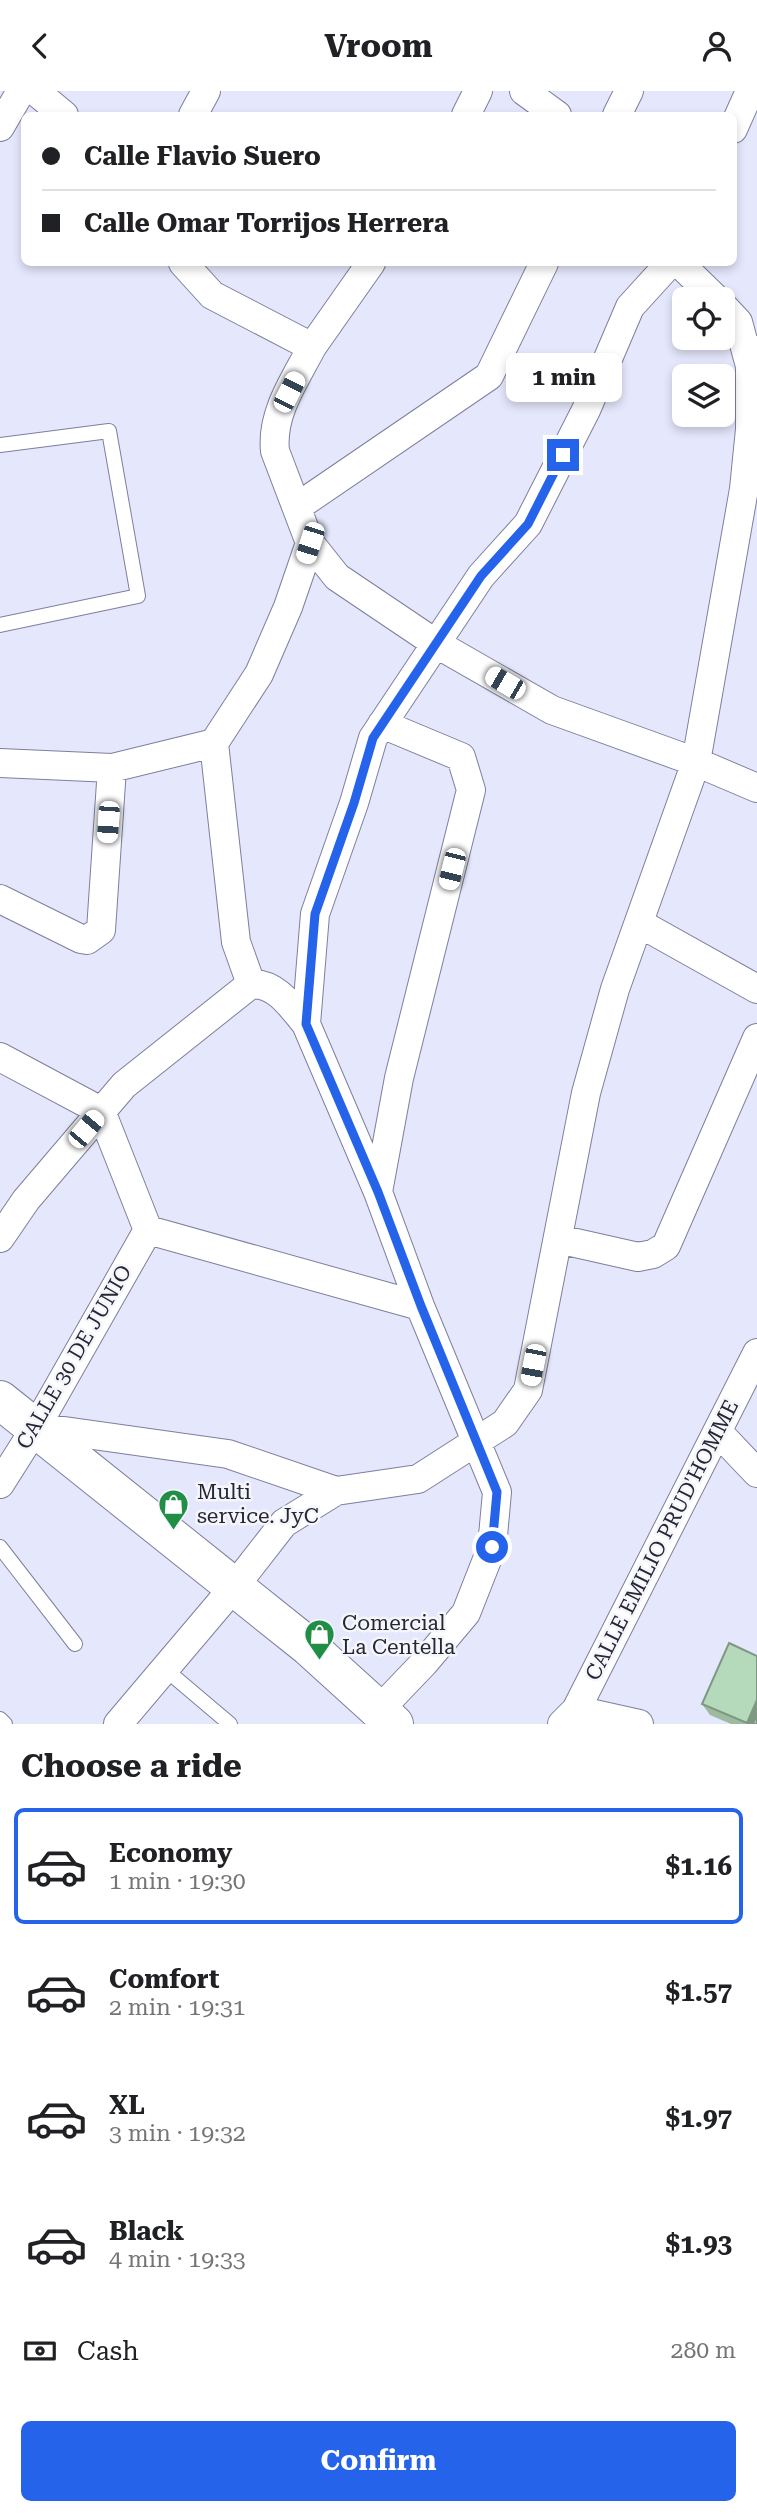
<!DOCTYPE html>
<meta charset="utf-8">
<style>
:root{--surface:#fff;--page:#f2f2f2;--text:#202124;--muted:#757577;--line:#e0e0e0;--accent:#2563eb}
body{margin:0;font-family:"Roboto Serif",serif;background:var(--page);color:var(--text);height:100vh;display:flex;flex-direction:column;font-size:26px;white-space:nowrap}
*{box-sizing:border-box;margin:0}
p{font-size:23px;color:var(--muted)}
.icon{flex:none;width:38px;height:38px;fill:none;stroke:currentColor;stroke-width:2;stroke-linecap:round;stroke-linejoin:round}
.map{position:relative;height:1633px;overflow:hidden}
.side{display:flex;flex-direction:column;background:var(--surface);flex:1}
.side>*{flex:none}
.hud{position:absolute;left:21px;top:21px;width:716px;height:154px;border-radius:10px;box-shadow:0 4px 10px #0003;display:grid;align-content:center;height:154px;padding:0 21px;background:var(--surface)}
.fabs{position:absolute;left:672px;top:196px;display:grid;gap:14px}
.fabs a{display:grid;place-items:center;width:63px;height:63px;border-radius:10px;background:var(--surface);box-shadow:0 4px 10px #0003;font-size:35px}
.end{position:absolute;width:32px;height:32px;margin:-16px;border:9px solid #2563eb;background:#fff;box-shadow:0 0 0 4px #fff}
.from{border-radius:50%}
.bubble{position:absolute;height:49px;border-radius:10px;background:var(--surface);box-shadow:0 4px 10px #0003;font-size:23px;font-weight:700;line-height:49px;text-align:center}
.car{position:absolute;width:21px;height:42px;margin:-21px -10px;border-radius:9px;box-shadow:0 0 5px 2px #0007;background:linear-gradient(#fff 24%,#345 0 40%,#fff 0 76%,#345 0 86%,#fff 0)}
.hud b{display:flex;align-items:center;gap:24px;height:66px;font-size:26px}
.hud b+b{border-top:2px solid var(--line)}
.hud i{width:18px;height:18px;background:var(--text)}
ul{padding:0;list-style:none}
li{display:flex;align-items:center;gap:21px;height:116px;margin:0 14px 10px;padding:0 7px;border:4px solid transparent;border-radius:10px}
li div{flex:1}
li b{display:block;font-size:26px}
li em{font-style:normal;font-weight:700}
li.selected{border-color:var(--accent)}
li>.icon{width:63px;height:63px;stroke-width:1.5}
h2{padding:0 21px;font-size:32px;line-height:84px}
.pay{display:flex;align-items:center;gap:18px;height:77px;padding:0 21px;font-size:26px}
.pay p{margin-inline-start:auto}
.primary-button{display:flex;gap:14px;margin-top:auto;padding:14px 21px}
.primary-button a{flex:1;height:80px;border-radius:10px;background:var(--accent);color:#fff;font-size:28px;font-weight:700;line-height:80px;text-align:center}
header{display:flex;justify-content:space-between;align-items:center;height:91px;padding:0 21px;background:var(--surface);font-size:32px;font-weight:700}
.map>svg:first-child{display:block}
</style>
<header><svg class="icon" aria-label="back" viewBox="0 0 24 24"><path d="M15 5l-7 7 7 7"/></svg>Vroom<svg class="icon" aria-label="person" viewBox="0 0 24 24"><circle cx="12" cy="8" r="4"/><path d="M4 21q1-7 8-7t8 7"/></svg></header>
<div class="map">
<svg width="757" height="1633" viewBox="0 0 757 1633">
<rect width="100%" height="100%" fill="#e5e7fc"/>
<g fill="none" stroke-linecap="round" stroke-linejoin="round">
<defs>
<path id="service" d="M0 354 109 340 138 505 0 534
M0 1456 75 1553
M165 1578 230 1633
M0 1628 5 1633"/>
<path id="minor" d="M35 0 64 24
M524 0 557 24
M193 24 206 0
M466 24 478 0
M617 24 629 0
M0 36 21 0
M733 38 750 0
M183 172 212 204 312 256C295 289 271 322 275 360L310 452 337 486 435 552 552 619 696 671 757 697
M679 172 716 208
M723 215 738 231 750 275 757 276
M312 256 371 172
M297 416 489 285 544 172
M0 672 112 677 214 652 259 583 288 516 310 452
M0 808 81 848 87 849 101 839 112 677
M639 832 757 898
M251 893C276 892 291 915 306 933
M0 966 101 1020 148 1139 420 1215
M378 1101 399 987 471 699 461 666 382 633
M0 1147 26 1109 124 994 251 893 236 851 214 652
M558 1148 638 1166 653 1163 666 1155 757 947
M36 1336 228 1363 336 1400
M718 1341 757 1382
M0 1393 36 1336 148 1139
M380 1618 424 1572 466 1522 492 1456 497 1401 420 1215 378 1101 306 933 315 823 354 712 373 647 481 485 528 433 586 319 630 216 670 172
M576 1619 639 1633
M118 1633 234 1496 284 1432 336 1400 418 1388 505 1332 528 1299 586 1002 615 898 696 671 744 398 750 338V275L757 259
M562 1633 576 1619 757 1262"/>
<path id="secondary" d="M0 1309 308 1555 394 1633"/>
</defs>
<use href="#service" stroke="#7d7f9e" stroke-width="16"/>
<use href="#minor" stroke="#7d7f9e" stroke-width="30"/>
<use href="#secondary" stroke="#7d7f9e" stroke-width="40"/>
<use href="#service" stroke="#fff" stroke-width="14"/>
<use href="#minor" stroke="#fff" stroke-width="28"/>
<use href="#secondary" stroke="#fff" stroke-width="38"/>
</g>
<path fill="#9cbba1" d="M702 1613 757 1633H731L710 1624Z"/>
<path fill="#7f9883" d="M757 1609V1633H747V1632Z"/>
<path fill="#b5d9bb" stroke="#7f9883" stroke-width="2" d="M729 1552 757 1565V1609L747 1632 702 1613Z
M757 1624V1633H753Z"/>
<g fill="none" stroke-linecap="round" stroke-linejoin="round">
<path stroke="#2563eb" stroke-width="9" d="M492 1456 497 1401 421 1215 378 1101 306 933 315 823 354 712 373 647 481 485 528 433 563 364"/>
</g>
<defs>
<symbol id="shop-pin" viewBox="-11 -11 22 30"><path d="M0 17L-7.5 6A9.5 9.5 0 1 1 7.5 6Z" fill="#218e46" stroke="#f5f6fc"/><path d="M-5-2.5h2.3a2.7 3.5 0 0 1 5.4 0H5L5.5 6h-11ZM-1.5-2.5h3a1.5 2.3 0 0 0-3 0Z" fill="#fff"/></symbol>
</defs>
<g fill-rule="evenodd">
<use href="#shop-pin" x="156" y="1396" width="35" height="47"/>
<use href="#shop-pin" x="302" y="1526" width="35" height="47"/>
</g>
<g text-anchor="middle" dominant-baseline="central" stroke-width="5" stroke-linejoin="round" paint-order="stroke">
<g font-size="21" fill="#262734" stroke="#f5f6fc">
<text transform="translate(74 1266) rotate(-60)">CALLE 30 DE JUNIO</text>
<text transform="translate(662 1449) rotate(-63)">CALLE EMILIO PRUD'HOMME</text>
</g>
<g font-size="21" fill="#262734" stroke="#f5f6fc" text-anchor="start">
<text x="197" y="1401">Multi<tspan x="197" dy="24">service. JyC</tspan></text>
<text x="342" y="1532">Comercial<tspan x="342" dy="24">La Centella</tspan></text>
</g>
</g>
</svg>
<div class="fabs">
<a><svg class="icon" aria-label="locate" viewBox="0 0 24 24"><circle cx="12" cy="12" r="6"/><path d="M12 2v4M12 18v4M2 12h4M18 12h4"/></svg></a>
<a><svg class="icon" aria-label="layers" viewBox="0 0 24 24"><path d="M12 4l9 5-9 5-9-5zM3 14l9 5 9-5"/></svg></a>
</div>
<i class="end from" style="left:492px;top:1456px"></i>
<i class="end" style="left:563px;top:364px"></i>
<div class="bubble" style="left:506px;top:262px;width:116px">1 min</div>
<i class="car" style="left:289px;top:301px;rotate:27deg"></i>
<i class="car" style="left:310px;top:452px;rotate:198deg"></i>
<i class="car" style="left:505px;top:592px;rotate:300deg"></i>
<i class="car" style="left:108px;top:731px;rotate:184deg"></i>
<i class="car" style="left:452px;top:778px;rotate:194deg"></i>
<i class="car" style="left:86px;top:1038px;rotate:40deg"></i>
<i class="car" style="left:533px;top:1274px;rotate:191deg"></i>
<div class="hud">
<b><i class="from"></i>Calle Flavio Suero</b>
<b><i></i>Calle Omar Torrijos Herrera</b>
</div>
</div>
<section class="side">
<h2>Choose a ride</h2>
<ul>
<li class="selected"><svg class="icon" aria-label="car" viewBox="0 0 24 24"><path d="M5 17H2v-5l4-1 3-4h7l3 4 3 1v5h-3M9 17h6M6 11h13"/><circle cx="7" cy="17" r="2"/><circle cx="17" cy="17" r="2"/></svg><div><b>Economy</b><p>1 min · 19:30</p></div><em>$1.16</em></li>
<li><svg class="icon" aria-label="car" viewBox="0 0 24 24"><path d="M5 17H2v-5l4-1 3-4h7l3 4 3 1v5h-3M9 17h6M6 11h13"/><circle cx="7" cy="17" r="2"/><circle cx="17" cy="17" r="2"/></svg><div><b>Comfort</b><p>2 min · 19:31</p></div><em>$1.57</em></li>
<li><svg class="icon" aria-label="car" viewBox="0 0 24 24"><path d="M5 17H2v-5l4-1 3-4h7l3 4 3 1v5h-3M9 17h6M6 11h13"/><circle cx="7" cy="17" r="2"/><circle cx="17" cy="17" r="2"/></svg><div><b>XL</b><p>3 min · 19:32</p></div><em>$1.97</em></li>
<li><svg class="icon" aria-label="car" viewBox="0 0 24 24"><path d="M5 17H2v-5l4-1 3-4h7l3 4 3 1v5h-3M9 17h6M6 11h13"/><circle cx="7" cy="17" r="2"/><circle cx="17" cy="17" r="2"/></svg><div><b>Black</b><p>4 min · 19:33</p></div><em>$1.93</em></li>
</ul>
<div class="pay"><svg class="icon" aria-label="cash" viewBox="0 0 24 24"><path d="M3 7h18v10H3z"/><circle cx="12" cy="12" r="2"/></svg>Cash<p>280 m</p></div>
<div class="primary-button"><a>Confirm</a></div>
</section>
